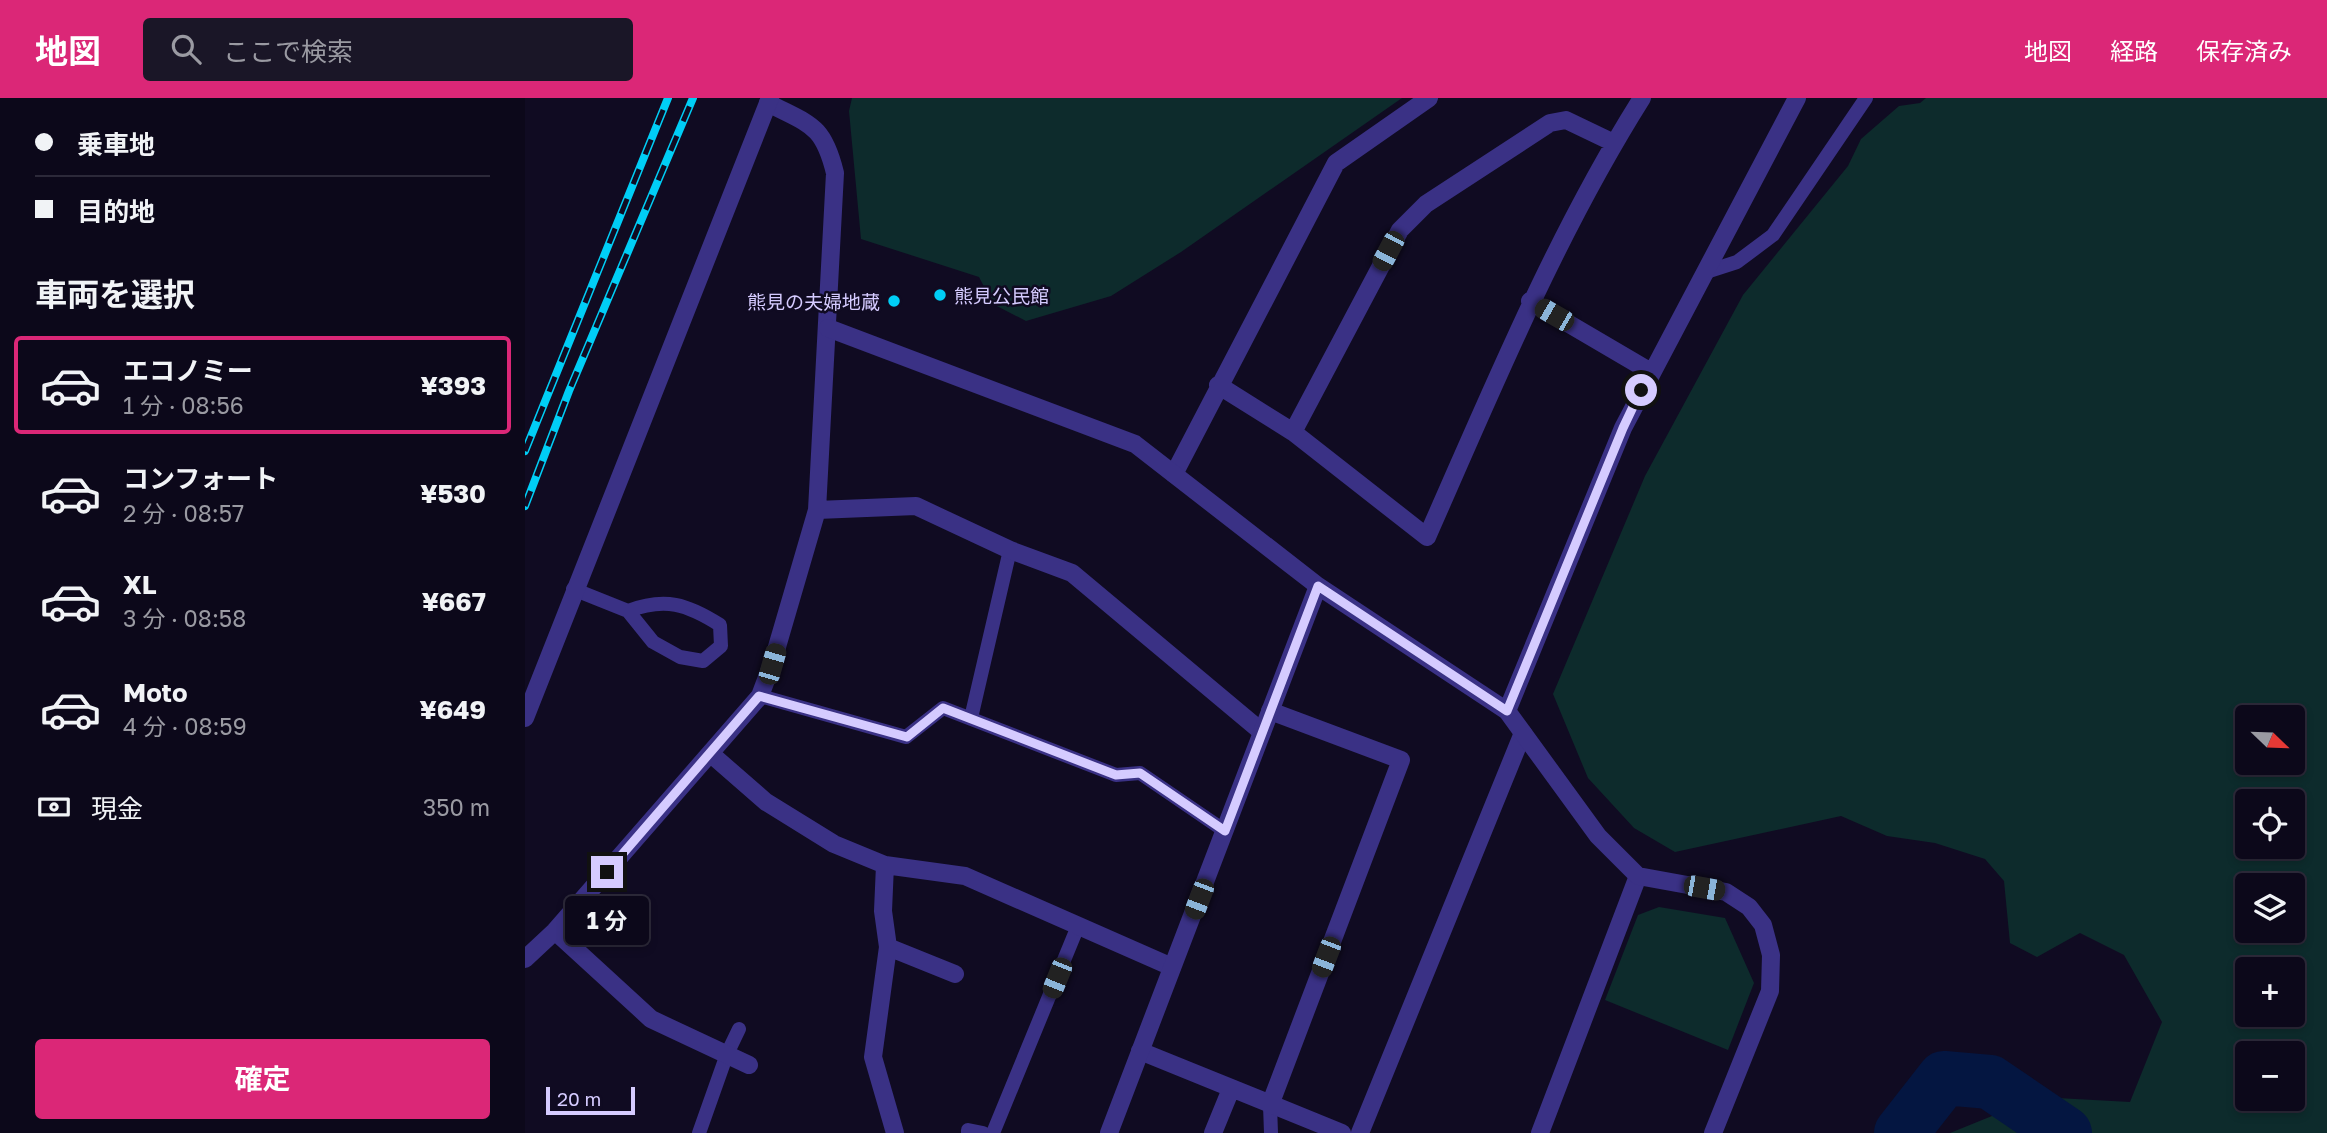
<!DOCTYPE html>
<html lang="ja">
<meta charset="utf-8">
<style>
:root{--surface:#0c081a;--page:#1a1627;--text:#f1f3f6;--muted:#9a9aa2;--line:#2c2939;--accent:#db2777}
body{margin:0;font-family:"Golos Text","Noto Sans JP",sans-serif;background:var(--page);color:var(--text);height:100vh;display:flex;flex-direction:column;font-size:26px;white-space:nowrap}
*{box-sizing:border-box;margin:0}
p{font-size:23px;color:var(--muted)}
.icon{flex:none;width:38px;height:38px;fill:none;stroke:currentColor;stroke-width:2;stroke-linecap:round;stroke-linejoin:round}
.map{position:relative;flex:1;overflow:hidden}
.details{display:flex;flex-direction:column;background:var(--surface);width:525px}
.details>*{flex:none}
.hud{display:grid;align-content:center;height:154px;padding:0 35px;background:var(--surface)}
.needle{width:46px;rotate:113deg}
.controls{position:absolute;left:1710px;top:607px;display:grid;gap:14px}
.controls a{display:grid;place-items:center;width:70px;height:70px;border-radius:7px;background:var(--surface);box-shadow:0 4px 10px #0003,0 0 0 2px var(--line);font-size:35px}
.scale{position:absolute;left:21px;bottom:18px;width:89px;box-sizing:border-box;padding-left:7px;border:4px solid #d5cbff;border-top:0;font-size:19px;line-height:24px;white-space:nowrap;color:#d5cbff;-webkit-text-stroke:5px #100b22;paint-order:stroke}
.end{position:absolute;width:32px;height:32px;margin:-16px;border:9px solid #d5cbff;background:#111;box-shadow:0 0 0 4px #111}
.from{border-radius:50%}
.bubble{position:absolute;height:49px;border-radius:7px;background:var(--surface);box-shadow:0 4px 10px #0003,0 0 0 2px var(--line);font-size:23px;font-weight:700;line-height:49px;text-align:center}
.car{position:absolute;width:21px;height:42px;margin:-21px -10px;border-radius:9px;box-shadow:0 0 5px 2px #0007;background:linear-gradient(#222 24%,#8ab4d8 0 40%,#222 0 76%,#8ab4d8 0 86%,#222 0)}
.hud b{display:flex;align-items:center;gap:24px;height:66px;font-size:26px}
.hud b+b{border-top:2px solid var(--line)}
.hud i{width:18px;height:18px;background:var(--text)}
ul{padding:0;list-style:none}
li{display:flex;align-items:center;gap:21px;height:98px;margin:0 14px 10px;padding:0 21px;border:4px solid transparent;border-radius:7px}
li div{flex:1}
li b{display:block;font-size:26px}
li em{font-style:normal;font-weight:700}
li.active{border-color:var(--accent)}
li>.icon{width:63px;height:63px;stroke-width:1.5}
h2{padding:0 35px;font-size:32px;line-height:84px}
.pay{display:flex;align-items:center;gap:18px;height:77px;padding:0 35px;font-size:26px}
.pay p{margin-inline-start:auto}
.cta{display:flex;gap:14px;margin-top:auto;padding:14px 35px}
.cta a{flex:1;height:80px;border-radius:7px;background:var(--accent);color:#fff;font-size:28px;font-weight:700;line-height:80px;text-align:center}
header{display:flex;align-items:center;gap:42px;box-sizing:border-box;height:98px;padding:0 35px;background:var(--accent);color:#fff}
header strong{font-size:33px}
nav{display:flex;gap:38px;margin-inline-start:auto;font-size:24px}
.search{width:490px;height:63px;background:var(--page);display:flex;align-items:center;gap:18px;box-sizing:border-box;padding:0 24px;border-radius:7px;color:var(--muted);font-size:26px}
main{display:flex;flex:1;min-height:0}
.map>svg:first-child{display:block}
</style>
<header>
<strong>地図</strong>
<div class="search"><svg class="icon" aria-label="search" viewBox="0 0 24 24"><circle cx="10" cy="10" r="6"/><path d="M15 15l6 6"/></svg>ここで検索</div>
<nav><a>地図</a><a>経路</a><a>保存済み</a></nav>
</header>
<main>
<section class="details">
<div class="hud">
<b><i class="from"></i>乗車地</b>
<b><i></i>目的地</b>
</div>
<h2>車両を選択</h2>
<ul>
<li class="active"><svg class="icon" aria-label="car" viewBox="0 0 24 24"><path d="M5 17H2v-5l4-1 3-4h7l3 4 3 1v5h-3M9 17h6M6 11h13"/><circle cx="7" cy="17" r="2"/><circle cx="17" cy="17" r="2"/></svg><div><b>エコノミー</b><p>1 分 · 08:56</p></div><em>¥393</em></li>
<li><svg class="icon" aria-label="car" viewBox="0 0 24 24"><path d="M5 17H2v-5l4-1 3-4h7l3 4 3 1v5h-3M9 17h6M6 11h13"/><circle cx="7" cy="17" r="2"/><circle cx="17" cy="17" r="2"/></svg><div><b>コンフォート</b><p>2 分 · 08:57</p></div><em>¥530</em></li>
<li><svg class="icon" aria-label="car" viewBox="0 0 24 24"><path d="M5 17H2v-5l4-1 3-4h7l3 4 3 1v5h-3M9 17h6M6 11h13"/><circle cx="7" cy="17" r="2"/><circle cx="17" cy="17" r="2"/></svg><div><b>XL</b><p>3 分 · 08:58</p></div><em>¥667</em></li>
<li><svg class="icon" aria-label="car" viewBox="0 0 24 24"><path d="M5 17H2v-5l4-1 3-4h7l3 4 3 1v5h-3M9 17h6M6 11h13"/><circle cx="7" cy="17" r="2"/><circle cx="17" cy="17" r="2"/></svg><div><b>Moto</b><p>4 分 · 08:59</p></div><em>¥649</em></li>
</ul>
<div class="pay"><svg class="icon" aria-label="cash" viewBox="0 0 24 24"><path d="M3 7h18v10H3z"/><circle cx="12" cy="12" r="2"/></svg>現金<p>350 m</p></div>
<div class="cta"><a>確定</a></div>
</section>
<div class="map">
<svg width="1802" height="1035" viewBox="0 0 1802 1035">
<rect width="100%" height="100%" fill="#100b22"/>
<path fill="#0d2b2c" fill-rule="evenodd" d="M327 0H877L656 154 586 198 501 223 468 206 454 179 336 141 324 13Z
M1401 0H1802V1035H1425L1514 999 1605 1004 1637 924 1599 857 1555 835 1512 859 1485 845 1479 783 1460 761 1410 745 1362 738 1316 718 1150 754 1109 730 1063 680 1028 596 1120 378 1218 197 1323 68 1336 41 1374 8 1395 5ZM1722 620H1768V665H1722ZM1722 704H1768V749H1722ZM1722 788H1768V833H1722ZM1722 872H1768V917H1722ZM1722 956H1768V1001H1722Z
M1134 809 1200 820 1229 885 1203 952 1080 902 1113 817Z"/>
<g fill="none" stroke-linecap="round" stroke-linejoin="round">
<path stroke="#041641" stroke-width="54" d="M1376 1035 1419 980 1465 984 1540 1035"/>
<path stroke="#3a3185" stroke-width="14" d="M1181 174 1212 164 1248 137 1341 0
M48 491 103 513 128 544 155 559 178 563 196 548 195 527C162 506 140 499 103 513
M235 598 381 639 418 610 591 677 615 675 700 733
M446 620 485 452
M745 1007 746 1035
M174 1035 202 956 214 931
M443 1035V1032L458 1035
M468 1035 553 828"/>
<path stroke="#3a3185" stroke-width="18" d="M1005 203 1126 274
M693 287 768 334 902 439C968 290 1030 138 1117 0
M768 334 875 132 901 106 1025 25 1041 22 1089 45
M649 376 811 65 904 0
M292 412 391 408 485 452 547 475 737 634
M982 613 1098 330 1272 0
M186 656 241 704 309 746 360 767 440 778 647 869
M360 767 358 813 363 849 348 959 370 1035
M30 833 126 921 224 967
M363 849 430 876
M0 861 30 833 235 598 247 566 292 412 310 75C298 26 285 27 243 5
M615 953 817 1035
M745 1007 876 662 745 613
M688 1035 706 991
M835 1035 998 635
M1015 1035 1113 778"/>
<path stroke="#3a3185" stroke-width="18" d="M303 230 610 346 793 488 982 613 1073 738 1113 778 1201 794 1224 809 1238 827 1246 857 1245 893 1188 1035
M0 620 245 0
M584 1035 793 488"/>
<defs>
<path id="rail" d="M0 353 143 0
M0 408 44 293 168 0"/>
</defs>
<use href="#rail" stroke="#00cef6" stroke-width="8"/>
<use href="#rail" stroke="#100b22" stroke-width="5" stroke-dasharray="16" stroke-linecap="butt"/>
</g>
<g fill="none" stroke-linecap="round" stroke-linejoin="round">
<path stroke="#d5cbff" stroke-width="9" d="M82 774 234 598 382 639 418 610 591 677 615 675 700 733 793 488 982 613 1098 330 1116 292"/>
</g>
<g fill="#00cef6" stroke="#100b22" stroke-width="2.5">
<circle cx="415" cy="197" r="7"/>
<circle cx="369" cy="203" r="7"/>
</g>
<g text-anchor="middle" dominant-baseline="central" stroke-width="5" stroke-linejoin="round" paint-order="stroke">
<g font-size="19" fill="#d5cbff" stroke="#100b22" text-anchor="start">
<text x="429" y="197">熊見公民館</text>
<text x="355" y="203" text-anchor="end">熊見の夫婦地蔵</text>
</g>
</g>
</svg>
<div class="controls">
<a><svg class="needle" viewBox="-14 -14 28 28"><path d="M0-13l5 13h-10z" fill="#e53935"/><path d="M0 13l5-13h-10z" fill="#9a9aa2"/></svg></a>
<a><svg class="icon" aria-label="locate" viewBox="0 0 24 24"><circle cx="12" cy="12" r="6"/><path d="M12 2v4M12 18v4M2 12h4M18 12h4"/></svg></a>
<a><svg class="icon" aria-label="layers" viewBox="0 0 24 24"><path d="M12 4l9 5-9 5-9-5zM3 14l9 5 9-5"/></svg></a>
<a>+</a>
<a>−</a>
</div>
<div class="scale">20 m</div>
<i class="end from" style="left:1116px;top:292px"></i>
<i class="end" style="left:82px;top:774px"></i>
<div class="bubble" style="left:40px;top:798px;width:84px">1 分</div>
<i class="car" style="left:863px;top:153px;rotate:208deg"></i>
<i class="car" style="left:1029px;top:217px;rotate:300deg"></i>
<i class="car" style="left:247px;top:566px;rotate:16deg"></i>
<i class="car" style="left:1179px;top:790px;rotate:100deg"></i>
<i class="car" style="left:674px;top:801px;rotate:201deg"></i>
<i class="car" style="left:801px;top:859px;rotate:201deg"></i>
<i class="car" style="left:532px;top:880px;rotate:202deg"></i>
</div>
</main>
